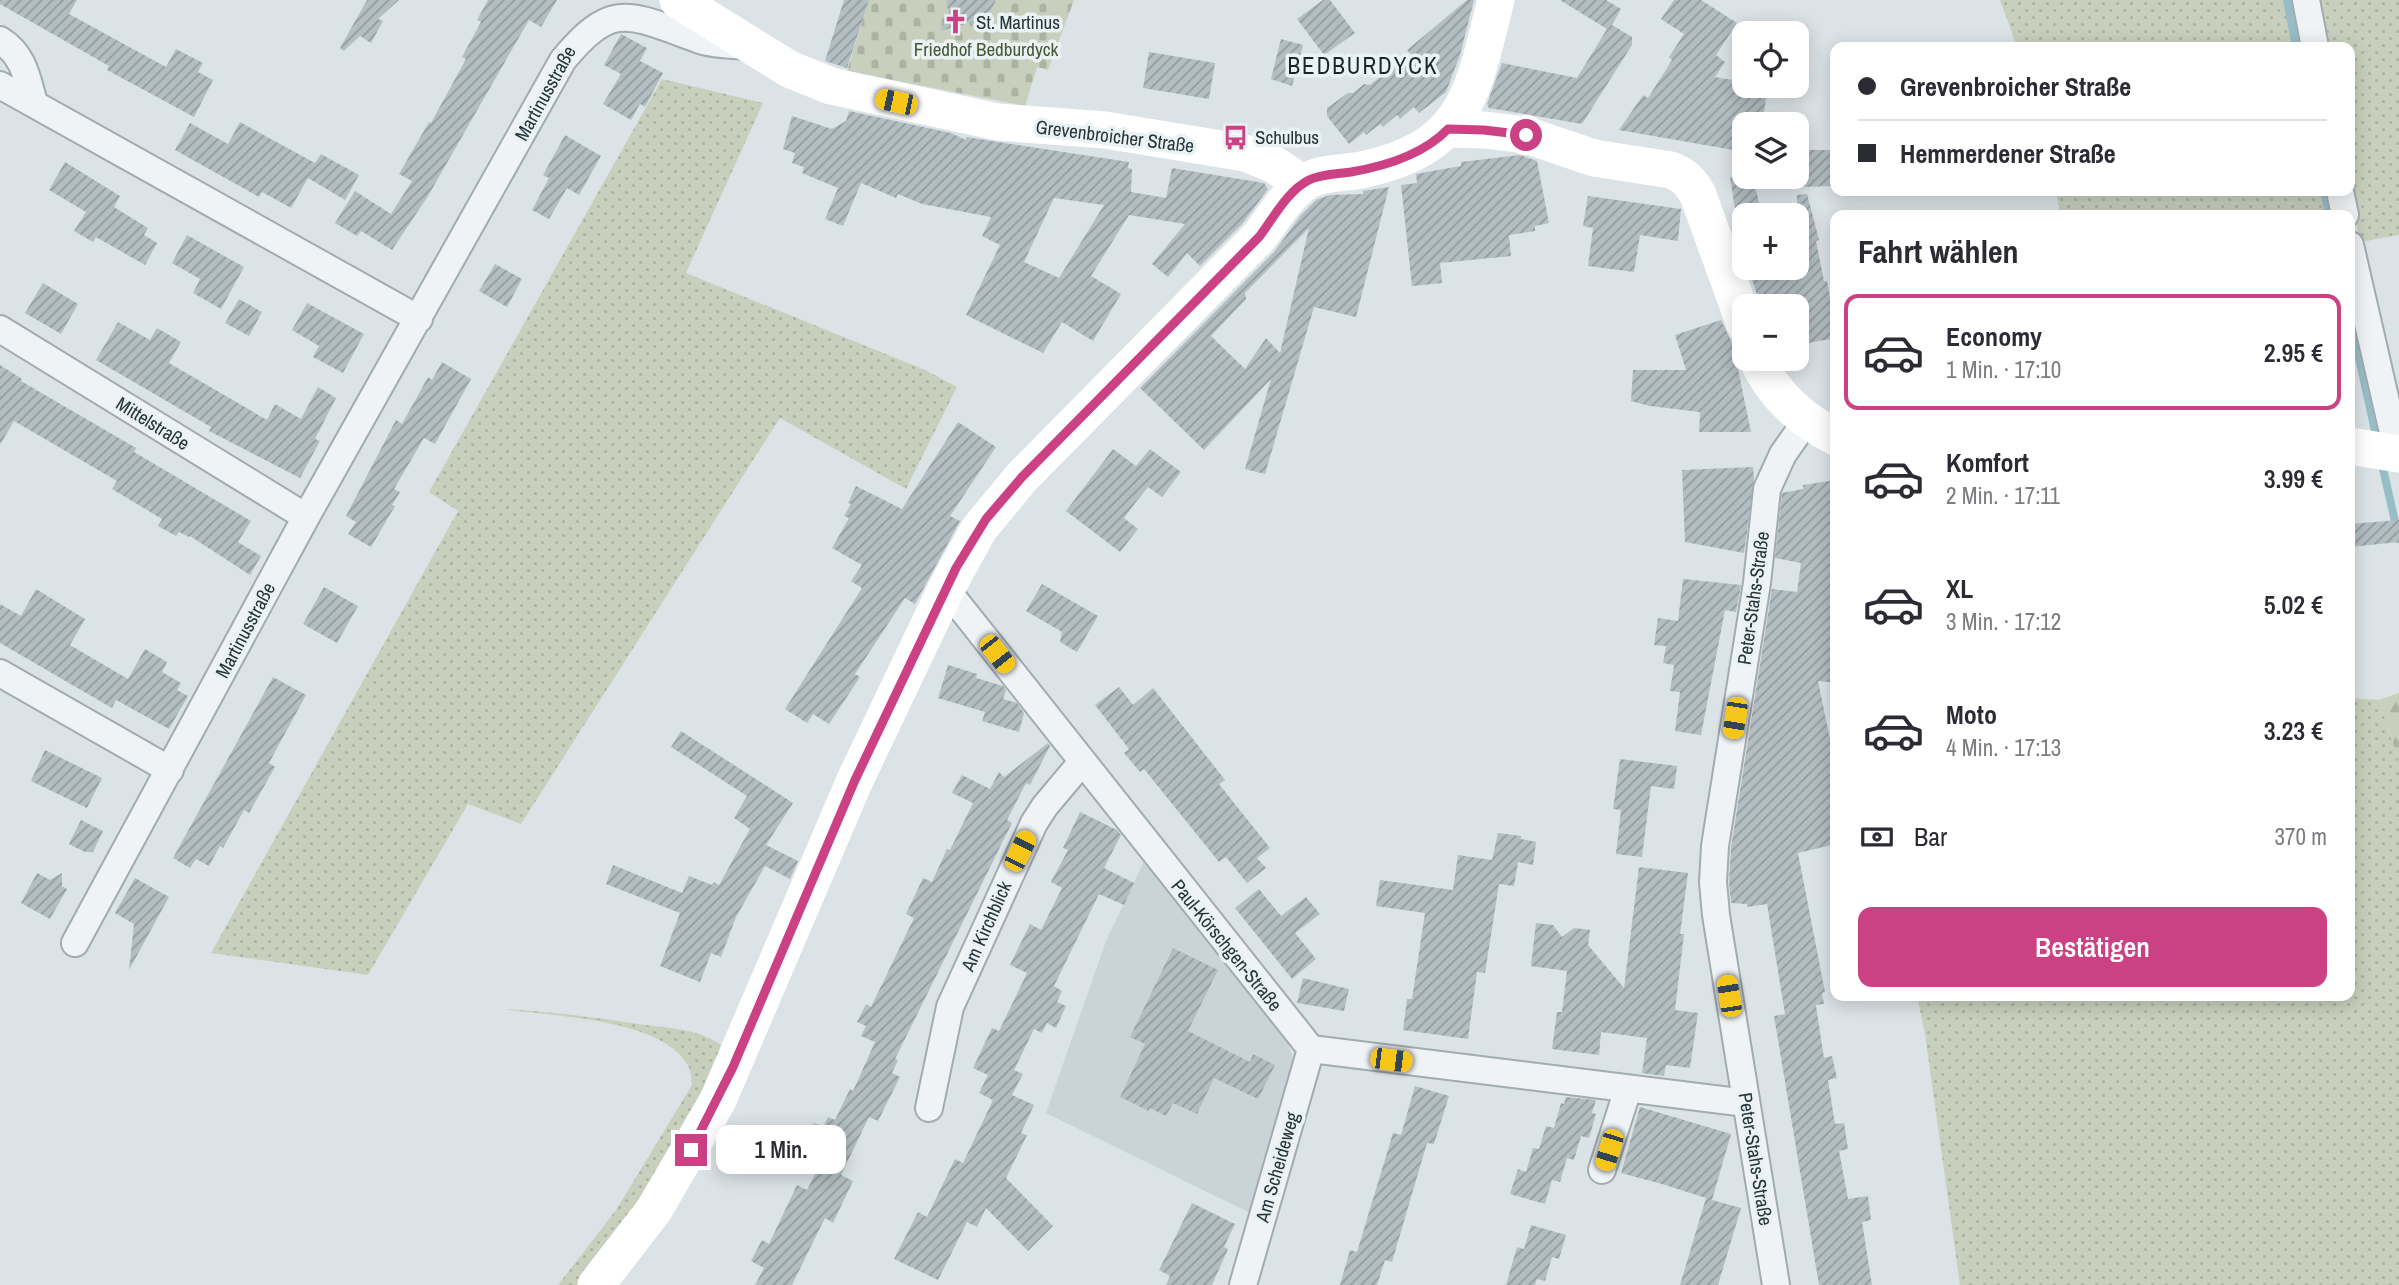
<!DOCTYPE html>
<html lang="de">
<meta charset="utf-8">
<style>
:root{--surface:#fff;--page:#f2f2f3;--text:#2b2b33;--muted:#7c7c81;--line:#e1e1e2;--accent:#cb4184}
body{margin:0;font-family:"Archivo Narrow",sans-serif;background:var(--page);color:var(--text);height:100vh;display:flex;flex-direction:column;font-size:26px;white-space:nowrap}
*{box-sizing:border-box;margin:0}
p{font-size:23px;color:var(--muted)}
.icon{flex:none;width:38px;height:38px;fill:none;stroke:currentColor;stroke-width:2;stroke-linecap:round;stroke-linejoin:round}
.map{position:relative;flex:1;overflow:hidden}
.details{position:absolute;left:1830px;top:210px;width:525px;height:791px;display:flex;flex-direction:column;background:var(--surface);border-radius:14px;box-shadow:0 4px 18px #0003}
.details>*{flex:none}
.top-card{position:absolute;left:1830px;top:42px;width:525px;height:154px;border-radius:14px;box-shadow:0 4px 18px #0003;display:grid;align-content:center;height:154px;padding:0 28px;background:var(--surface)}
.tools{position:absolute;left:1732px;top:21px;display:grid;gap:14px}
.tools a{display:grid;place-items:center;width:77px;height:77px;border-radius:14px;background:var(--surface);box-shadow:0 4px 18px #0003;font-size:35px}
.end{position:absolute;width:32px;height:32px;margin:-16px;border:9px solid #cb4184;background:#fff;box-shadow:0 0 0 4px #fff}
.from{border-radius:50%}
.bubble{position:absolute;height:49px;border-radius:14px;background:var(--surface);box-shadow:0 4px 18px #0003;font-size:23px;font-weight:600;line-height:49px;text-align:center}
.car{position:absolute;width:21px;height:42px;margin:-21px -10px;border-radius:9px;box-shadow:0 0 5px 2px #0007;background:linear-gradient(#f5c518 24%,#345 0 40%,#f5c518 0 76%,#345 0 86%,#f5c518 0)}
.top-card b{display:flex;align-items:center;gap:24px;height:66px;font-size:26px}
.top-card b+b{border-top:2px solid var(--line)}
.top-card i{width:18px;height:18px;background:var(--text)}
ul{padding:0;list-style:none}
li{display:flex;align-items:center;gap:21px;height:116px;margin:0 14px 10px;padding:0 14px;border:4px solid transparent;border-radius:14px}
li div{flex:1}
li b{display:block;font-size:26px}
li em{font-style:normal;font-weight:600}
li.on{border-color:var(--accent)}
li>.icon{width:63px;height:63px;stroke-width:1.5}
h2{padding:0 28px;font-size:32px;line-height:84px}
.pay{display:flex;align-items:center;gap:18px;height:77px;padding:0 28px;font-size:26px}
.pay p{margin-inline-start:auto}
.primary-button{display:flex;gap:14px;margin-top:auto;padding:14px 28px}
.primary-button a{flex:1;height:80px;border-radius:14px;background:var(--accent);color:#fff;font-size:28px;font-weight:600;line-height:80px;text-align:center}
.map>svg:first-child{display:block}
</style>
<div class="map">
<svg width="2399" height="1285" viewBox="0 0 2399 1285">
<defs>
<pattern id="grass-dots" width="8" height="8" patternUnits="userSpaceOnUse" patternTransform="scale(1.75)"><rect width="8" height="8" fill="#c8d0bd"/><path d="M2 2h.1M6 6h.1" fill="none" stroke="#acb3a3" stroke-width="1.8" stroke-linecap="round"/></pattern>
<pattern id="forest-firs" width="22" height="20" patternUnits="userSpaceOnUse" patternTransform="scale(1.75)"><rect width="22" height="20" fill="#c8d0bd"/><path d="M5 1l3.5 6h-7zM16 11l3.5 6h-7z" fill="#acb3a3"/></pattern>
<pattern id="cemetery-stones" width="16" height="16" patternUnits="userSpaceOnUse" patternTransform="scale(1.75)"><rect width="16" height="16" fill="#c8d0bd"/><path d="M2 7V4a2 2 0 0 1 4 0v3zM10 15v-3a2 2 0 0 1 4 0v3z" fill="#acb3a3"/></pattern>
<pattern id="building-hatch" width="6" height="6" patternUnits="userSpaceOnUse" patternTransform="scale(1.75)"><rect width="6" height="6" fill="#b3bec3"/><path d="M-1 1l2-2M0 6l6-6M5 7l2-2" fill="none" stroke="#919ba0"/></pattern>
</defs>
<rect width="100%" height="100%" fill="#dce3e6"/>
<path fill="#cad3d8" d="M1145 859 1285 1032 1293 1058 1252 1214 1046 1113 1106 941Z"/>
<path fill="url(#grass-dots)" d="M2000 0H2299L2308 47H2017Z
M2313 0H2399V235L2360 242 2350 191V47H2322Z
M662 79 763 103 686 273 925 370 957 387 906 489 780 418 521 824 468 804 368 975 211 953 458 511 429 492Z
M2056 191H2333L2338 214 2060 215Z
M2350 698 2379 700 2399 762V1285H1960L1925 1034 1917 996H2350Z
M503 1009C549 1011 593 1017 638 1024 666 1028 700 1028 722 1046L681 1142 579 1285H558L616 1210 692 1085C691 1078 691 1069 687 1064 661 1019 551 1016 503 1009Z"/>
<path fill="url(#forest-firs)" d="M2399 693V762L2379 700Z"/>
<path fill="url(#cemetery-stones)" d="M869 0H1074L1048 70 1037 67 1025 106 847 71Z"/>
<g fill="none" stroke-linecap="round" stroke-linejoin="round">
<path stroke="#97bec6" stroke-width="8" d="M2287 0 2296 47
M2324 191 2329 215
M2350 317 2377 440
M2381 460 2399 539"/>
</g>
<path fill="url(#building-hatch)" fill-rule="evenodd" d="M0 0H77L69 14 166 67 176 49 203 63 198 72 213 80 194 117 107 70 109 66 0 4Z
M367 0H399L378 19 383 21 371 43 360 36 344 51 340 48Z
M488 0H494L508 8 494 0H557L541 27 529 20 428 196 392 250 361 231 357 236 335 223 355 191 391 214 412 181 399 174 429 122 431 123 466 59 462 57 481 22 477 20Z
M844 0H869L847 68 825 61Z
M946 0H996L987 18 940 31 949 15Z
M1323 0H1330L1355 33 1324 55 1297 19Z
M1467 0H1474L1460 55 1446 92 1419 113 1414 107 1400 119 1397 115 1383 127 1380 124 1366 135 1364 132 1349 144 1327 116V108L1348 93H1353L1364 84 1370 85 1381 76H1385L1412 55 1407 50Z
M1560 0H1606L1621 9 1612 25 1632 37V45L1582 124 1489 108 1487 104 1502 63 1577 78 1607 29Z
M1674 0H1701L1737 23 1716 55 1725 62 1715 77 1745 82V86H1768L1762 124H1745V152L1619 130 1643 95 1648 98 1672 60 1669 57 1684 34 1661 19Z
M621 34 647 48 640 61 663 73 645 107 640 104 631 120 603 104 621 74 604 65Z
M1281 39 1303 45 1292 86 1271 79Z
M1149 52 1215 63 1209 99 1143 88Z
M849 111 951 133 966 140V137L1129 162 1128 168 1132 169 1131 192 1166 198 1172 168 1264 183 1268 189 1243 223 1200 266 1187 253 1168 277 1152 264 1185 224 1129 215 1091 276 1121 294 1093 341 1062 322 1043 353 966 315 1000 245 982 236 991 217 922 204 898 194 896 198 861 183 843 226 825 219 838 188 802 173 804 167 792 163 795 153 783 149 792 116 832 129 846 121ZM1054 198 1104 205 1059 278 1024 262Z
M240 122 315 163 321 154 359 175 345 200 308 178 291 208 262 192 259 197 175 150 190 123 228 144Z
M565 135 601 156 579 195 567 188 549 219 532 210 549 178 543 175Z
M1797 150H1836V186L1797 187Z
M1520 155 1537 161 1549 223 1535 226V231L1509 235 1511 256 1440 263 1442 283 1412 286 1401 185 1417 183 1416 174 1461 166V162Z
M65 162 120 196 114 207 148 228 144 235 157 243 145 265 96 237 93 242 74 231 86 212 49 190Z
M1730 177H1753L1762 215H1736Z
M1389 187 1356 317 1314 307 1265 474 1245 469 1271 379 1204 450 1140 388 1274 252 1301 215 1316 200 1330 195 1363 194V191ZM1309 228 1280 353 1266 338 1245 369 1211 336 1246 299 1245 293Z
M1807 194 1819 240 1816 241 1824 281H1827L1831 304 1836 303V338L1797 345V306H1761L1748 268H1797V195Z
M1588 196 1681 209 1678 241 1640 235 1634 272 1588 266 1593 228 1583 226Z
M187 235 244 267 221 309 193 293 200 279 172 263Z
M495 264 522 279 507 307 479 291Z
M43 283 78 304 61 334 25 313Z
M239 299 262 312 249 336 225 323Z
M307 303 364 334 343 373 313 357 319 346 292 330Z
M1721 320 1733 345 1751 432H1699L1700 412 1650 406 1631 401 1633 370H1686L1675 335Z
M118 322 150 340 157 328 181 342 169 363 267 420 275 404 301 419 318 387 336 398 315 439 320 441 300 478 209 431 211 427 96 360Z
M442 362 471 379 435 444 424 438 394 489 400 492 392 505 395 506 371 547 348 534 356 522 346 516 396 420 402 424 428 377 432 380Z
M0 365 22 379 21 381 136 448 134 452 251 521 238 542 261 556 250 575 190 536 189 537 179 532 176 536 158 526 162 519 112 489 117 481 14 421 0 445Z
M958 422 996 447 950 516 960 521 915 604 905 598 855 674 860 677 829 724 813 714 807 723 785 709 862 588 851 581 862 565 832 548 849 518 844 516 851 504 848 503 856 486 902 509Z
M1113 449 1136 466 1150 449 1181 472 1162 497 1148 487 1136 502 1124 518 1138 529 1120 552 1066 511Z
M1753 467 1754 480 1744 553 1685 542 1682 470Z
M1836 480V683L1818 681 1831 744H1834L1836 844 1798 853 1825 992 1822 993 1824 1004 1816 1005 1820 1032 1824 1058 1832 1056 1837 1078 1828 1080 1835 1124 1844 1123 1848 1149 1839 1151 1848 1199 1868 1196 1871 1220 1862 1222 1872 1285H1819L1774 1016 1785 1014 1767 904 1747 907V904L1731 903 1729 882 1731 848 1772 589 1797 592 1801 563 1775 558 1782 493 1803 489V485Z
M2399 520V542L2350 547V524Z
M1683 579 1741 585 1736 612 1725 610 1701 735 1675 731 1680 692 1670 691 1674 665 1663 663 1666 646 1654 645 1658 618 1678 621Z
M1042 584 1098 616 1077 652 1060 642 1062 632 1026 611Z
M324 587 358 606 337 643 303 624Z
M36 589 85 619 70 645 128 679 145 649 167 662 162 672 181 683 177 690 188 696 169 729 116 700 112 708 0 643V604L21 616Z
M948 665 977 674 976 678 1003 686 1006 690 1003 699 1017 703 1024 713 1019 732 982 721 985 712 938 698Z
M273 677 306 695 269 763 275 767 249 813 244 810 223 848 220 846 209 866 196 859 190 868 173 858Z
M1119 687 1133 705 1153 688 1225 780 1219 784 1270 848 1257 858 1266 868 1247 883 1226 857 1219 862 1144 769 1140 772 1124 753 1129 749 1095 705Z
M681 731 793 803 766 845 798 861 790 879 765 866 736 917 721 957 711 953 700 982 660 966 680 913 606 884 613 865 682 893 689 876 712 885 714 882 719 885 750 829 734 818 747 796 671 747Z
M1048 743 1050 746 1030 785 1026 783 1007 820 1012 823 895 1059 898 1060 892 1073 900 1077 878 1121 869 1117 841 1175 853 1181 833 1223 825 1218 792 1285H755L764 1268 751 1261 762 1240 769 1244 797 1185 807 1190 826 1153 804 1143 814 1123 823 1127 828 1117 835 1120 850 1089 853 1091 875 1042 861 1036 866 1026 857 1022 866 1004 871 1007 914 918 906 914 923 878 932 882 947 849 950 850 973 803 952 793 962 775 990 789 999 772 1004 777Z
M45 750 102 778 87 808 31 781Z
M1620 759 1677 766 1674 789 1651 786 1642 857 1616 854 1621 810 1613 809Z
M1080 812 1117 830 1121 835 1104 868 1134 883 1124 905 1099 894 1054 986 1062 991 1057 1002 1066 1006 1056 1028 1047 1023 1042 1033 1034 1029 1014 1070 1023 1074 1012 1095 1034 1105 1021 1133 1027 1135 1006 1178 1053 1226 1028 1251 986 1208 977 1227 967 1222 938 1280 894 1259 918 1212 927 1217 955 1159 963 1163 993 1100 979 1093 988 1075 973 1068 992 1028 999 1031 1027 973 1010 965 1030 924 1041 930 1062 888 1051 882 1068 850 1063 848Z
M81 820 103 831 93 852H85L69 844Z
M1498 833 1521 836V839L1536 842 1533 865 1518 862 1514 886 1499 884 1485 973 1477 972 1468 1039 1403 1030 1407 999H1412L1425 913 1376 906 1380 880 1453 890 1458 855 1492 860Z
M1639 867 1688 873 1680 934H1684L1675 1010 1698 1013 1690 1068 1666 1065 1664 1076 1642 1073 1647 1038 1601 1032 1599 1055 1552 1049 1557 1012H1562L1567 971 1531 966 1536 923 1553 925 1562 937 1574 928 1590 930 1588 945 1624 988Z
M37 873 50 880 62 873V886L67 889 50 919 21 903Z
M135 878 169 897 129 970 134 924 115 913Z
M1259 889 1281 916 1306 897 1320 914 1295 933 1316 959 1292 979 1235 908Z
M1173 948 1218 970 1188 1031 1250 1062 1253 1054 1275 1065 1258 1099 1214 1078 1197 1114 1173 1103 1166 1116 1150 1108 1149 1111 1120 1097 1145 1044 1130 1037Z
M1303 978 1349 989 1344 1011 1297 1003Z
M1415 1086 1449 1096 1434 1144 1427 1143 1392 1262 1385 1260 1377 1285H1340L1350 1250 1357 1252 1393 1133 1401 1135Z
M1566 1097 1596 1100 1592 1113 1596 1114 1589 1138 1581 1136 1574 1160 1567 1158 1560 1182 1552 1180 1545 1204 1510 1194 1518 1169 1526 1172 1533 1148 1539 1149 1546 1126 1554 1128 1561 1103 1564 1104Z
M1640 1107 1731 1134 1712 1200 1741 1208 1718 1285H1680L1706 1198 1709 1199 1662 1184 1621 1173Z
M1192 1203 1235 1224 1224 1247 1228 1249 1212 1285H1166L1170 1276 1159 1270Z
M1531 1225 1566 1235 1559 1259 1552 1257 1545 1281 1537 1279 1535 1285H1506L1517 1247 1524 1249Z"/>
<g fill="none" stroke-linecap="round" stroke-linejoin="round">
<defs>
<path id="street" d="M2306 0 2315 47
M0 40C24 55 27 78 34 103
M0 85 419 319
M2340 191 2345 215
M2350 245 2398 454
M0 329 306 517
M946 589 1311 1049 1746 1103
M0 673 170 770
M75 943 306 517 563 60C613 0 628 14 700 40 715 45 732 45 748 46
M929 1108 950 1007 1034 823 1045 806 1082 762
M1602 1170 1628 1089
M1243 1285 1311 1049
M1776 1285 1716 915 1713 882 1715 846 1757 583 1767 489 1783 454 1807 420"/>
</defs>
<use href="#street" stroke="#a2abb0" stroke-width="30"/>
<use href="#street" stroke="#eff3f5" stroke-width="26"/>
<path stroke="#fff" stroke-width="37" d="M678 0 789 69 831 86 998 122 1105 130 1245 153 1273 164 1303 184
M1448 129 1484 130 1526 135 1594 158 1671 170C1684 175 1691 182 1698 195L1745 325
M1757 359C1773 394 1801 420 1836 437
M2350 446 2399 454
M596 1285 654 1210 718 1100 855 780 946 589 979 529 1022 477 1259 237C1273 219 1285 197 1304 183 1320 171 1347 174 1366 169 1469 146 1473 89 1496 0"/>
</g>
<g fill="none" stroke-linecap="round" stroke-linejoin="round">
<path stroke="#cb4184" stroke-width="9" d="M691 1150 733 1067 855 780 956 568 986 519 1022 477 1259 237C1273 219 1287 191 1309 180 1321 174 1337 174 1351 172 1386 166 1423 155 1448 129L1484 130 1526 135"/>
</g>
<defs>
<symbol id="church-bare" viewBox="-9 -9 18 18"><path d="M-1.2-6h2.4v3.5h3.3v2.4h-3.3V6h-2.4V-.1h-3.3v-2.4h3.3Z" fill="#cb4184" stroke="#ebf2f4" stroke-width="2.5" paint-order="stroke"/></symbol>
<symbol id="bus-bare" viewBox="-9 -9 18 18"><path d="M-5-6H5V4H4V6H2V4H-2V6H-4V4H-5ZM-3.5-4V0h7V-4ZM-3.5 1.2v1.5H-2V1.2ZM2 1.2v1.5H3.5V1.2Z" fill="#cb4184" stroke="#ebf2f4" stroke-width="2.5" paint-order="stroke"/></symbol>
</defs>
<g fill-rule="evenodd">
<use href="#church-bare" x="938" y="4" width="35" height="35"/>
<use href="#bus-bare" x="1218" y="120" width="35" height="35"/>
</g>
<g text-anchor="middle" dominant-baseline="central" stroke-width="7" stroke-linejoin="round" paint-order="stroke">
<g font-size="19" fill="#26353c" stroke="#ebf2f4" text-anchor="start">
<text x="976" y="22">St. Martinus</text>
<text x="1255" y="137">Schulbus</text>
</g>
<g font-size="19" fill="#475734" stroke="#ebf2f4">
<text x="986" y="49">Friedhof Bedburdyck</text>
</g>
<g font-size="19" fill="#26353c" stroke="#ebf2f4">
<text transform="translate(545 93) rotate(-61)">Martinusstraße</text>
<text transform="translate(1115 136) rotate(7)">Grevenbroicher Straße</text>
<text transform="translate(153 423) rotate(32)">Mittelstraße</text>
<text transform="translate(1753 598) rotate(-82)">Peter-Stahs-Straße</text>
<text transform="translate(245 630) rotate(-62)">Martinusstraße</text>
<text transform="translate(986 926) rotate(-66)">Am Kirchblick</text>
<text transform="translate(1227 945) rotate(51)">Paul-Körschgen-Straße</text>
<text transform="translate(1756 1159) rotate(81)">Peter-Stahs-Straße</text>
<text transform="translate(1277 1167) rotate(-74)">Am Scheideweg</text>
</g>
<g font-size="23" letter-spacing="2" fill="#19262d" stroke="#ebf2f4">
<text x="1363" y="65">BEDBURDYCK</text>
</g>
</g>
</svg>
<div class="tools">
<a><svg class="icon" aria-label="locate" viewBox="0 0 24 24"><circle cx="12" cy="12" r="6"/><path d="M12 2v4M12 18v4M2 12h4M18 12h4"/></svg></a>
<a><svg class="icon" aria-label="layers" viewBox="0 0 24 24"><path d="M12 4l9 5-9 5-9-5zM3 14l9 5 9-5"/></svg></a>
<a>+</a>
<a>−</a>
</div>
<i class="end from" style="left:1526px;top:135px"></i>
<i class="end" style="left:691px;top:1150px"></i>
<div class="bubble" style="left:716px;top:1125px;width:130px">1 Min.</div>
<i class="car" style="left:896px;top:102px;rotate:282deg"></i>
<i class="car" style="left:997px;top:654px;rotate:142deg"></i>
<i class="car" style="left:1735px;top:718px;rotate:189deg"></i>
<i class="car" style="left:1020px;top:851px;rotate:26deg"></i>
<i class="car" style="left:1729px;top:996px;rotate:351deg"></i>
<i class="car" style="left:1391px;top:1060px;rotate:97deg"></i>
<i class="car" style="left:1609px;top:1150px;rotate:197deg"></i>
<div class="top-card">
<b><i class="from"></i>Grevenbroicher Straße</b>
<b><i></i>Hemmerdener Straße</b>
</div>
<section class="details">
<h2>Fahrt wählen</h2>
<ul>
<li class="on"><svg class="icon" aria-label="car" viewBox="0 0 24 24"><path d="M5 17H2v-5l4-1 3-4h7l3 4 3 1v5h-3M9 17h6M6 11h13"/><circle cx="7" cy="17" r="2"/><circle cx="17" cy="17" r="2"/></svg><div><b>Economy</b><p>1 Min. · 17:10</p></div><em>2.95 €</em></li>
<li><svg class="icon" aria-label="car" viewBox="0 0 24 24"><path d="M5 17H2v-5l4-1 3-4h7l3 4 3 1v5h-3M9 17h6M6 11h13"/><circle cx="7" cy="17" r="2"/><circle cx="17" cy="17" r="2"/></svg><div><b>Komfort</b><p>2 Min. · 17:11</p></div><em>3.99 €</em></li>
<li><svg class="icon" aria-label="car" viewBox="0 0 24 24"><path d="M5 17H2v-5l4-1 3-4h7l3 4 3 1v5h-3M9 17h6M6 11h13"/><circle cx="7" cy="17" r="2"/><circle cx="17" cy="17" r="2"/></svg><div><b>XL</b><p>3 Min. · 17:12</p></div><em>5.02 €</em></li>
<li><svg class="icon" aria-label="car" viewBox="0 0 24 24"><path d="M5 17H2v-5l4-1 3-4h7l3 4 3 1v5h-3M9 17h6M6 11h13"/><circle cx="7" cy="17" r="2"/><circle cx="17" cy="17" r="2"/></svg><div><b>Moto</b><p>4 Min. · 17:13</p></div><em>3.23 €</em></li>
</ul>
<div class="pay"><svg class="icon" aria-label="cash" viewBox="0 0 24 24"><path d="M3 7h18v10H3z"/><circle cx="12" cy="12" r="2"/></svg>Bar<p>370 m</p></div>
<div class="primary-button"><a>Bestätigen</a></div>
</section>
</div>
